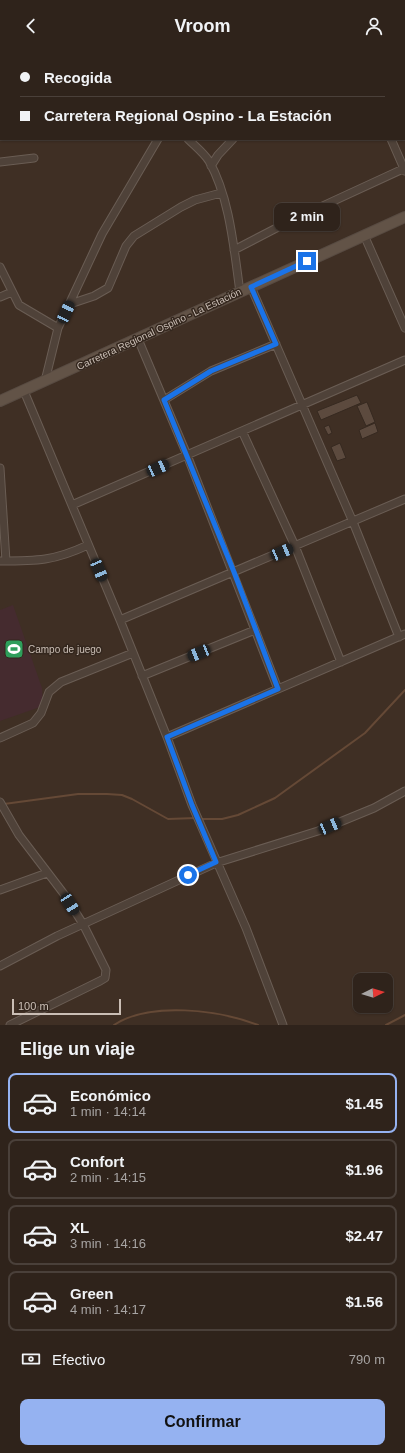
<!DOCTYPE html>
<html lang="es">
<meta charset="utf-8">
<style>
:root{--surface:#2f231b;--page:#372b24;--text:#f1f3f6;--muted:#a7a4a3;--line:#4a403a;--accent:#95b2f1}
body{margin:0;font-family:Arial,sans-serif;background:var(--page);color:var(--text);height:100vh;display:flex;flex-direction:column;font-size:15px;white-space:nowrap}
*{box-sizing:border-box;margin:0}
p{font-size:13px;color:var(--muted)}
.icon{flex:none;width:22px;height:22px;fill:none;stroke:currentColor;stroke-width:2;stroke-linecap:round;stroke-linejoin:round}
.map{position:relative;height:973px;overflow:hidden}
.drawer{display:flex;flex-direction:column;background:var(--surface);flex:1}
.drawer>*{flex:none}
.hud{position:absolute;left:0px;top:0px;width:405px;height:88px;box-shadow:0 1px 3px #0004,0 0 0 1px var(--line);display:grid;align-content:center;height:88px;padding:0 20px;background:var(--surface)}
.needle{width:26px;rotate:85deg}
.fabs{position:absolute;left:353px;top:921px;display:grid;gap:8px}
.fabs a{display:grid;place-items:center;width:40px;height:40px;border-radius:8px;background:var(--surface);box-shadow:0 1px 3px #0004,0 0 0 1px var(--line);font-size:20px}
.scale{position:absolute;left:12px;bottom:10px;width:109px;box-sizing:border-box;padding-left:4px;border:2px solid #cabeb5;border-top:0;font-size:11px;line-height:14px;white-space:nowrap;color:#cabeb5;-webkit-text-stroke:3px #34271e;paint-order:stroke}
.end{position:absolute;width:18px;height:18px;margin:-9px;border:5px solid #1a73e8;background:#fff;box-shadow:0 0 0 2px #fff}
.from{border-radius:50%}
.bubble{position:absolute;height:28px;border-radius:8px;background:var(--surface);box-shadow:0 1px 3px #0004,0 0 0 1px var(--line);font-size:13px;font-weight:700;line-height:28px;text-align:center}
.car{position:absolute;width:12px;height:24px;margin:-12px -6px;border-radius:5px;box-shadow:0 0 3px 1px #0007;background:linear-gradient(#222 24%,#8ab4d8 0 40%,#222 0 76%,#8ab4d8 0 86%,#222 0)}
.hud b{display:flex;align-items:center;gap:14px;height:38px;font-size:15px}
.hud b+b{border-top:1px solid var(--line)}
.hud i{width:10px;height:10px;background:var(--text)}
ul{padding:0;list-style:none}
li{display:flex;align-items:center;gap:12px;height:60px;margin:0 8px 6px;padding:0 12px;border:2px solid var(--line);border-radius:8px}
li div{flex:1}
li b{display:block;font-size:15px}
li em{font-style:normal;font-weight:700}
li.selected{border-color:var(--accent)}
li>.icon{width:36px;height:36px;stroke-width:1.5}
h2{padding:0 20px;font-size:18px;line-height:48px}
.pay{display:flex;align-items:center;gap:10px;height:44px;padding:0 20px;font-size:15px}
.pay p{margin-inline-start:auto}
.cta{display:flex;gap:8px;margin-top:auto;padding:8px 20px}
.cta a{flex:1;height:46px;border-radius:8px;background:var(--accent);color:#111;font-size:16px;font-weight:700;line-height:46px;text-align:center}
header{display:flex;justify-content:space-between;align-items:center;height:52px;padding:0 20px;background:var(--surface);font-size:18px;font-weight:700}
.map>svg:first-child{display:block}
</style>
<header><svg class="icon" aria-label="back" viewBox="0 0 24 24"><path d="M15 5l-7 7 7 7"/></svg>Vroom<svg class="icon" aria-label="person" viewBox="0 0 24 24"><circle cx="12" cy="8" r="4"/><path d="M4 21q1-7 8-7t8 7"/></svg></header>
<div class="map">
<svg width="405" height="973" viewBox="0 0 405 973">
<rect width="100%" height="100%" fill="#3f2f24"/>
<path fill="#452b2f" d="M13 553 42 636 43 654 0 669V558Z"/>
<g fill="none" stroke-linecap="round" stroke-linejoin="round">
<path stroke="#654936" stroke-width="2" d="M4 752 78 742H107L122 743 132 747 168 767 196 766
M201 767H222L238 763 275 746 365 681 405 638
M114 973C150 949 219 958 258 973
M386 973 405 963"/>
</g>
<path fill="#5c4a3e" stroke="#362920" d="M357 343 361 351 321 368 317 359Z
M367 350 375 370 366 374 357 354Z
M375 371 378 380 362 387 359 378Z
M329 373 332 381 328 383 324 375Z
M340 391 346 406 337 409 331 395Z"/>
<g fill="none" stroke-linecap="round" stroke-linejoin="round">
<defs>
<path id="minor" d="M355 0V1
M216 1 217 0
M320 1 321 0
M188 87C195 94 204 101 209 109 230 146 234 198 240 240
M391 87 405 119
M0 110 34 106
M211 114 218 103 233 87
M364 183 405 276
M234 198 288 170 405 116
M0 215 19 253 58 276
M251 235 353 470 399 585
M0 245 12 240
M70 252 94 244 108 236 126 194 134 184 181 155 195 148 221 141
M138 287 187 403 278 637
M45 329 58 276 102 182 158 87
M24 339 120 568 167 685 192 753 246 876 283 973
M164 348 211 319 276 292
M242 379 295 494 341 610
M0 416 6 509
M72 453 405 308
M0 509C37 509 54 509 88 493
M120 568 405 447
M142 624 255 578
M167 685 405 582
M0 686 33 671 41 661 49 640 61 630 133 601
M0 750 19 783 64 842 83 872 106 918 105 926 100 929 10 973
M0 838 47 821
M0 914 57 884 216 811 318 779 374 756 405 739"/>
<path id="secondary" d="M0 349 405 165"/>
</defs>
<use href="#minor" stroke="#6a5d54" stroke-width="9"/>
<use href="#secondary" stroke="#584b42" stroke-width="12"/>
<use href="#minor" stroke="#4f4239" stroke-width="7"/>
<use href="#secondary" stroke="#625347" stroke-width="10"/>
</g>
<g fill="none" stroke-linecap="round" stroke-linejoin="round">
<path stroke="#1a73e8" stroke-width="5" d="M188 823 216 810 192 753 167 685 278 637 234 520 164 348 211 319 276 292 251 235 307 209"/>
</g>
<defs>
<symbol id="stadium-square" viewBox="-11 -11 22 22"><rect x="-9" y="-9" width="18" height="18" rx="4" fill="#2e9e5b" stroke="#34271e"/><path d="M0-5a6.5 5 0 1 0 0 10a6.5 5 0 1 0 0-10ZM-3.5-1.8h7v3.6h-7Z" fill="#fff"/></symbol>
</defs>
<g fill-rule="evenodd">
<use href="#stadium-square" x="3" y="586" width="22" height="22"/>
</g>
<g text-anchor="middle" dominant-baseline="central" stroke-width="3" stroke-linejoin="round" paint-order="stroke">
<g font-size="10" fill="#cabeb5" stroke="#34271e">
<text transform="translate(159 277) rotate(-25)">Carretera Regional Ospino - La Estación</text>
</g>
<g font-size="10" fill="#cabeb5" stroke="#34271e" text-anchor="start">
<text x="28" y="597">Campo de juego</text>
</g>
</g>
</svg>
<div class="fabs">
<a><svg class="needle" viewBox="-14 -14 28 28"><path d="M0-13l5 13h-10z" fill="#e53935"/><path d="M0 13l5-13h-10z" fill="#a7a4a3"/></svg></a>
</div>
<div class="scale">100 m</div>
<i class="end from" style="left:188px;top:823px"></i>
<i class="end" style="left:307px;top:209px"></i>
<div class="bubble" style="left:274px;top:151px;width:66px">2 min</div>
<i class="car" style="left:66px;top:260px;rotate:25deg"></i>
<i class="car" style="left:158px;top:416px;rotate:66deg"></i>
<i class="car" style="left:282px;top:500px;rotate:67deg"></i>
<i class="car" style="left:99px;top:518px;rotate:157deg"></i>
<i class="car" style="left:199px;top:601px;rotate:248deg"></i>
<i class="car" style="left:330px;top:774px;rotate:67deg"></i>
<i class="car" style="left:70px;top:852px;rotate:147deg"></i>
<div class="hud">
<b><i class="from"></i>Recogida</b>
<b><i></i>Carretera Regional Ospino - La Estación</b>
</div>
</div>
<section class="drawer">
<h2>Elige un viaje</h2>
<ul>
<li class="selected"><svg class="icon" aria-label="car" viewBox="0 0 24 24"><path d="M5 17H2v-5l4-1 3-4h7l3 4 3 1v5h-3M9 17h6M6 11h13"/><circle cx="7" cy="17" r="2"/><circle cx="17" cy="17" r="2"/></svg><div><b>Económico</b><p>1 min · 14:14</p></div><em>$1.45</em></li>
<li><svg class="icon" aria-label="car" viewBox="0 0 24 24"><path d="M5 17H2v-5l4-1 3-4h7l3 4 3 1v5h-3M9 17h6M6 11h13"/><circle cx="7" cy="17" r="2"/><circle cx="17" cy="17" r="2"/></svg><div><b>Confort</b><p>2 min · 14:15</p></div><em>$1.96</em></li>
<li><svg class="icon" aria-label="car" viewBox="0 0 24 24"><path d="M5 17H2v-5l4-1 3-4h7l3 4 3 1v5h-3M9 17h6M6 11h13"/><circle cx="7" cy="17" r="2"/><circle cx="17" cy="17" r="2"/></svg><div><b>XL</b><p>3 min · 14:16</p></div><em>$2.47</em></li>
<li><svg class="icon" aria-label="car" viewBox="0 0 24 24"><path d="M5 17H2v-5l4-1 3-4h7l3 4 3 1v5h-3M9 17h6M6 11h13"/><circle cx="7" cy="17" r="2"/><circle cx="17" cy="17" r="2"/></svg><div><b>Green</b><p>4 min · 14:17</p></div><em>$1.56</em></li>
</ul>
<div class="pay"><svg class="icon" aria-label="cash" viewBox="0 0 24 24"><path d="M3 7h18v10H3z"/><circle cx="12" cy="12" r="2"/></svg>Efectivo<p>790 m</p></div>
<div class="cta"><a>Confirmar</a></div>
</section>
